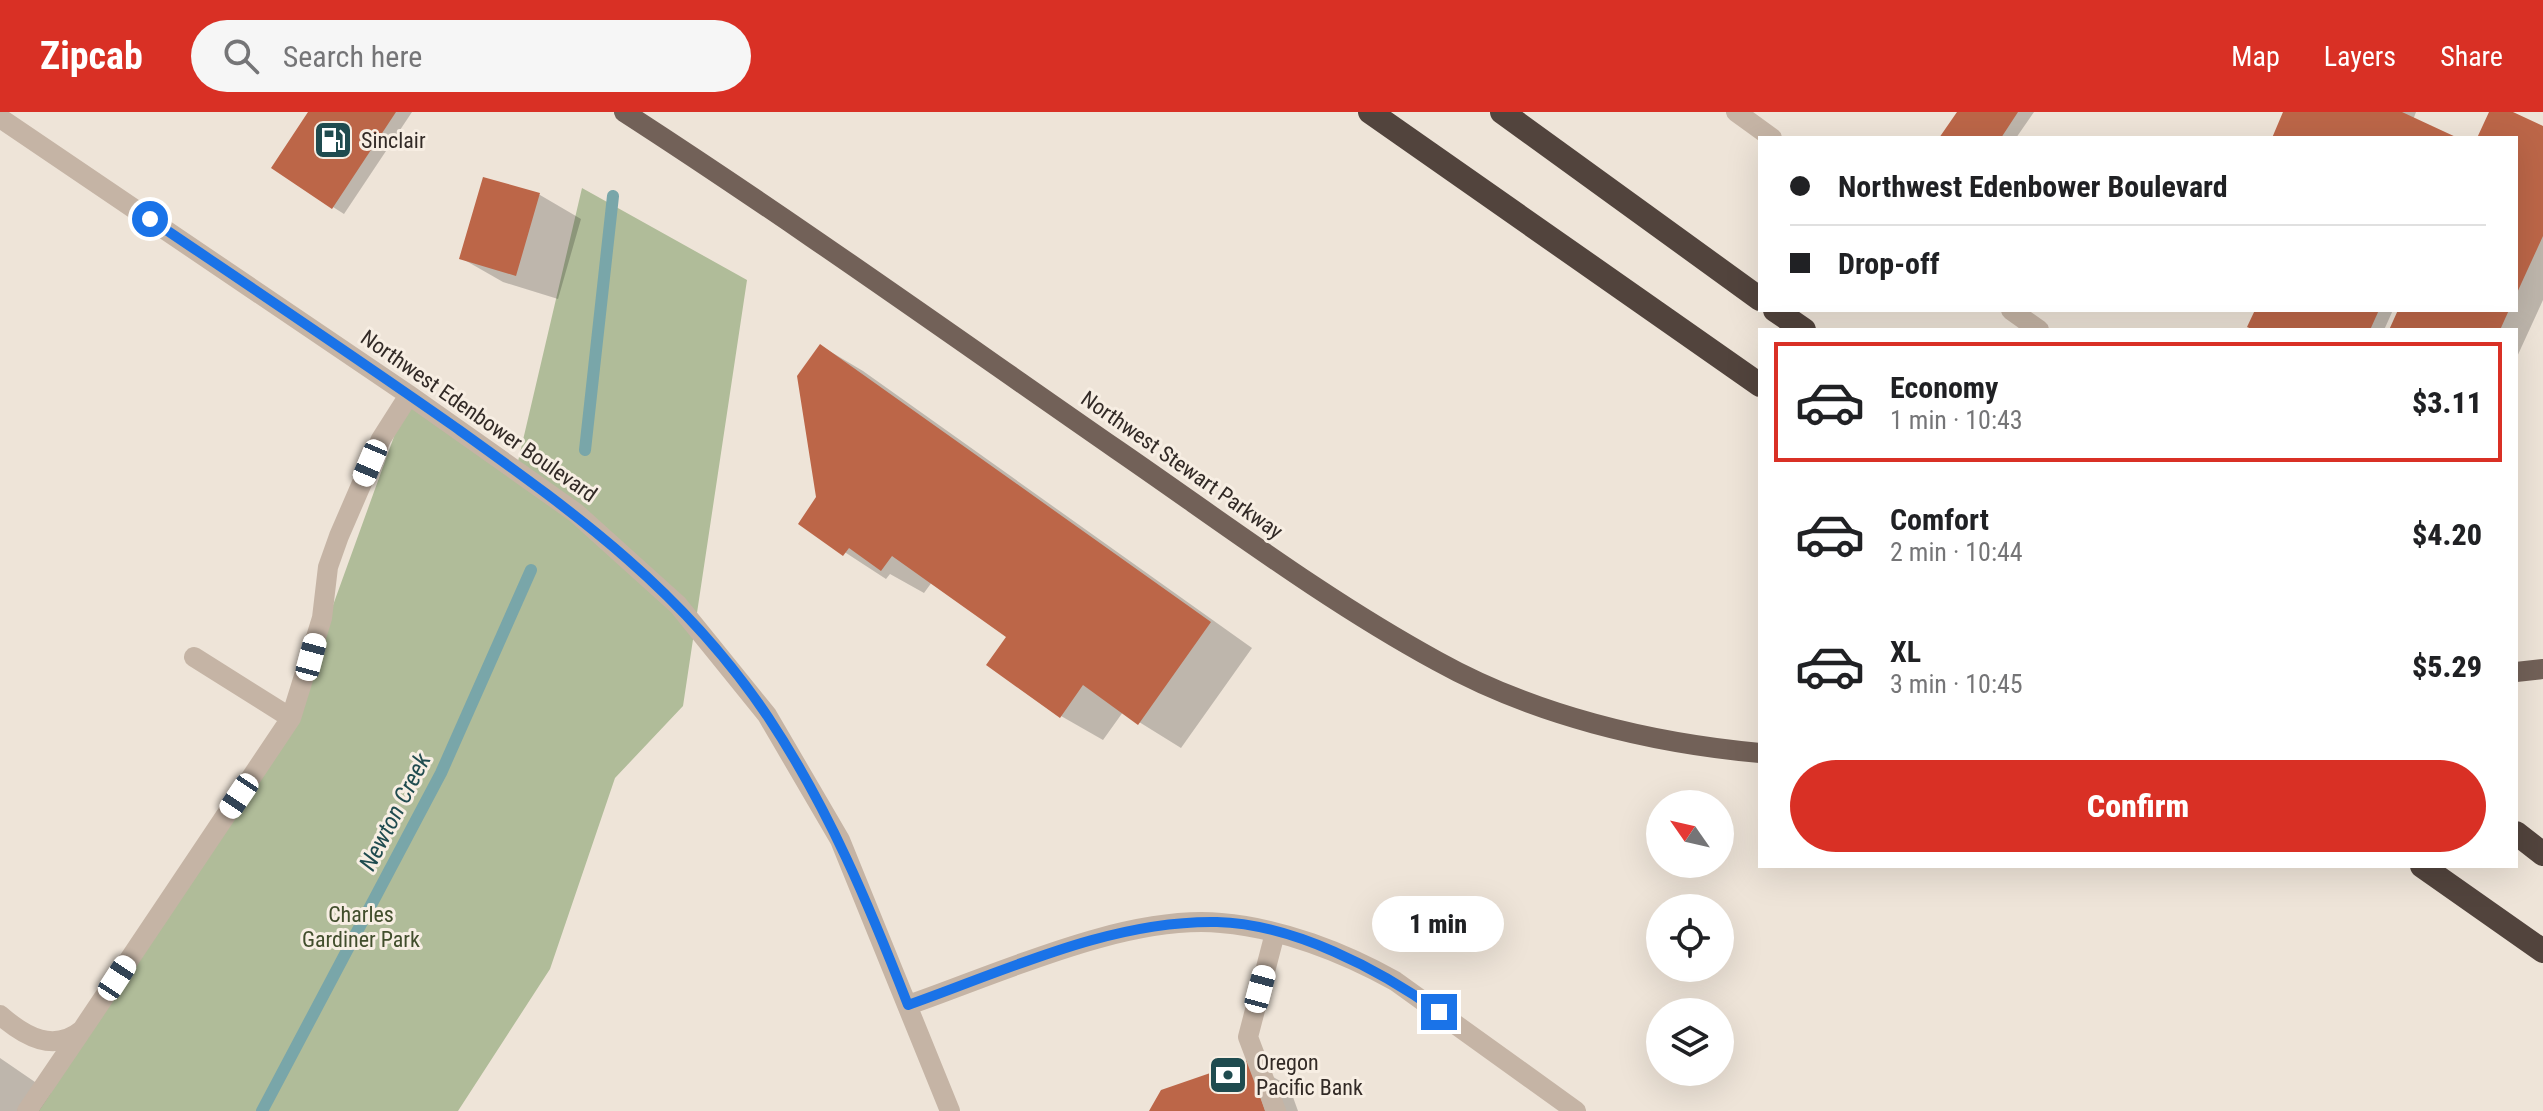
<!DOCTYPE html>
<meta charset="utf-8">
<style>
:root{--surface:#fff;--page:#f6f6f6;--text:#202124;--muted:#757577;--line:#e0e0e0;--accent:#d93025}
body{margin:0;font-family:"Roboto Condensed",sans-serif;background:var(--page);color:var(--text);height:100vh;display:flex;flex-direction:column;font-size:30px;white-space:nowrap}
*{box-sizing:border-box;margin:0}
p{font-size:26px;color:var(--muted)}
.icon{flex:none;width:44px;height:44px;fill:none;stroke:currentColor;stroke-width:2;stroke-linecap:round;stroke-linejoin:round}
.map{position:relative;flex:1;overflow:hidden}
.details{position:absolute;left:1758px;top:216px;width:760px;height:540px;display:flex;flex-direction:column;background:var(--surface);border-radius:0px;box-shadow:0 8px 32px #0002}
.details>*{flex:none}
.hud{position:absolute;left:1758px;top:24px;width:760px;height:176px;border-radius:0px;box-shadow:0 8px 32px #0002;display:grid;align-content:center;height:176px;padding:0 32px;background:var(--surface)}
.needle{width:52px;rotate:304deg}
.buttons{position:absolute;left:1646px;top:678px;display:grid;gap:16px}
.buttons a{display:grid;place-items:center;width:88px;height:88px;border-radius:50%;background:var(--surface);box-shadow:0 8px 32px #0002;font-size:40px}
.end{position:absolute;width:36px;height:36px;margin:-18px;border:10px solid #1a73e8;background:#fff;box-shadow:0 0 0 4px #fff}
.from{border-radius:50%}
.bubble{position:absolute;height:56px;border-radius:28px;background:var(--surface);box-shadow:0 8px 32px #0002;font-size:26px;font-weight:800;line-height:56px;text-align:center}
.car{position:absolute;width:24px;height:48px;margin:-24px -12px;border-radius:10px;box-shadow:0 0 6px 2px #0007;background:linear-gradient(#fff 24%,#345 0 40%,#fff 0 76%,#345 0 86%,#fff 0)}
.hud b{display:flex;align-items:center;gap:28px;height:76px;font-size:30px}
.hud b+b{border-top:2px solid var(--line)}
.hud i{width:20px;height:20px;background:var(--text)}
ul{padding:14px 0 0;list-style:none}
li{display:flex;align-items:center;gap:24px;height:120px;margin:0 16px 12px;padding:0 16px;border:4px solid transparent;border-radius:0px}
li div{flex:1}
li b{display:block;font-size:30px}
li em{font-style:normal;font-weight:800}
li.on{border-color:var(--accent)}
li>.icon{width:72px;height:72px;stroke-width:1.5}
.action{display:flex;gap:16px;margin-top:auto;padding:16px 32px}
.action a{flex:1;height:92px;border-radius:48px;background:var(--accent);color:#fff;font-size:32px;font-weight:800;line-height:92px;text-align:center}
header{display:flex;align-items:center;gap:48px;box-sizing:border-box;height:112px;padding:0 40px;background:var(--accent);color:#fff}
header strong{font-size:38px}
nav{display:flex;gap:44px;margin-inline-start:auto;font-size:28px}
.search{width:560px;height:72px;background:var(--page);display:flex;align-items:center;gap:20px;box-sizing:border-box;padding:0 28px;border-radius:44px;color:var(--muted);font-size:30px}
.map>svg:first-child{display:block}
</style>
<header>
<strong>Zipcab</strong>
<div class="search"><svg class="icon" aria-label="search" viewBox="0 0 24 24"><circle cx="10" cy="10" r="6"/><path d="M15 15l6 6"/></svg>Search here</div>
<nav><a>Map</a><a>Layers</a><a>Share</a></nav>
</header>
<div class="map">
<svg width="2543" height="999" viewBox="0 0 2543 999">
<rect width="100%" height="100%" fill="#eee4d8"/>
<path fill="#b0bc99" d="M582 76 747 168 683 594 615 666 550 857 458 999H17L302 579 409 283 516 358Z"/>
<path fill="#0003" d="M310 0H412L344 102 333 95Z
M1959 0H2034L2016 26H1942Z
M2286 0H2416L2413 8 2454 26H2274Z
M2491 0H2508L2543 16V188L2516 247V218H2391L2400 198H2516V26H2479Z
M485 67 540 83 581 107 558 187 503 170 461 146Z
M2257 198H2393L2384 218H2257Z
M821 234 863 259 1252 536 1181 636 1123 600 1103 628 1061 604 1009 525 932 470 924 481 890 462 886 467 800 411 818 386Z
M0 946 51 981 39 999H0Z
M1247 950 1289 974 1298 999H1151Z"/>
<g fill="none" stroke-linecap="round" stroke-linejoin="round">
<path stroke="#79a6a9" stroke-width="12" d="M585 338 613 84
M262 999 441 661 531 458"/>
</g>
<path fill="#bc6648" d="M308 0H396L332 97 271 56Z
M1957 0H2018L2001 26H1939Z
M2283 0H2402L2458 26H2272Z
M2489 0H2513L2543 14V124L2516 183V26H2477Z
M483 65 540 81 516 164 459 147Z
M2255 198H2379L2370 218H2254L2247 215Z
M2398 198H2509L2500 218H2389Z
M820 232 1211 510 1138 613 1083 573 1060 606 986 553 1006 525 892 444 881 459 849 436 843 444 798 412 816 385 797 264Z
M1248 948 1265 999H1149L1161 978Z"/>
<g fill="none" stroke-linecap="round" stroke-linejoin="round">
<path stroke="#c5b4a5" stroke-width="20" d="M1736 0 1772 26
M0 6 409 283 576 401 678 493 767 603 840 728 950 999
M2011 198 2039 218
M194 545 291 606
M1275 821 1248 925 1276 999
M908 893C998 862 1126 802 1221 811 1281 816 1343 840 1395 869L1576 999
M0 903C25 925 54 941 82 918L291 606 322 506 328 455 339 424 381 327 409 283
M27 999 80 921"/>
<path stroke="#726158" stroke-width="20" d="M624 0C791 108 953 224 1116 337 1221 409 1325 488 1437 549 1534 603 1650 631 1760 641
M2516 560 2543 557"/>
<path stroke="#52443d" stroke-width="24" d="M1370 0 1760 273
M1502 0 1760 187
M1775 198 1804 218
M2516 721 2543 742
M2422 754 2543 839"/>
</g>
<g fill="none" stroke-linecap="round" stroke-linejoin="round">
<path stroke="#1a73e8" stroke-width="10" d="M150 107C252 176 354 244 455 315 576 402 683 478 768 605 828 695 869 793 908 893 1007 858 1111 808 1217 810 1293 812 1379 857 1439 900"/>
</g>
<defs>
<symbol id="fuel-square" viewBox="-11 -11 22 22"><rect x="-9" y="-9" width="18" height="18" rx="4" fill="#1f4b4f" stroke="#f7eee3"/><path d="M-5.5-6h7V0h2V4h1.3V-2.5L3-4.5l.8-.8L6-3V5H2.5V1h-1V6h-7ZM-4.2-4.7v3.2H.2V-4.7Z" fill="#fff"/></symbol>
<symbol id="bank-square" viewBox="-11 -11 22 22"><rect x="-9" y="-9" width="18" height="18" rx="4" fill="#1f4b4f" stroke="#f7eee3"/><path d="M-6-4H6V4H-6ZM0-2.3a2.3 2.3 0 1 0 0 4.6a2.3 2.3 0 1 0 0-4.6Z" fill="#fff"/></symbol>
</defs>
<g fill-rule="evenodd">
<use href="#fuel-square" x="311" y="6" width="44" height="44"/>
<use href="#bank-square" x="1206" y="941" width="44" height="44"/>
</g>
<g text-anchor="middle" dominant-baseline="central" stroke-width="6" stroke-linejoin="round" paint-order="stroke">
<g font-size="22" fill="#322a26" stroke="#f7eee3" text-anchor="start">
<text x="361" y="28">Sinclair</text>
<text x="1256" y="950">Oregon<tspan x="1256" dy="25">Pacific Bank</tspan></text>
</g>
<g font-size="22" fill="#322a26" stroke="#f7eee3">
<text transform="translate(479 304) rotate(35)">Northwest Edenbower Boulevard</text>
<text transform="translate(1182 353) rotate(35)">Northwest Stewart Parkway</text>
</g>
<g font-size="22" fill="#414e2c" stroke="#f7eee3">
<text x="361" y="802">Charles<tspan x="361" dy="25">Gardiner Park</tspan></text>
</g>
<g font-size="24" font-style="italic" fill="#1f4b4f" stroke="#f7eee3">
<text transform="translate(395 700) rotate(-63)">Newton Creek</text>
</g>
</g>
</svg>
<div class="buttons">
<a><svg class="needle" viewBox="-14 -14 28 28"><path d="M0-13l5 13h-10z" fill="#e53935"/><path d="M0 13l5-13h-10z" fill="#757577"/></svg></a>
<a><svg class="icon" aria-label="locate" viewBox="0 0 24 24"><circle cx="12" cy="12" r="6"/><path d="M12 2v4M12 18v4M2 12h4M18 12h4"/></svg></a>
<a><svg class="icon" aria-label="layers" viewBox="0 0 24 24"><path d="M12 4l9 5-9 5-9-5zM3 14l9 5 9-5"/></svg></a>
</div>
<i class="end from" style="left:150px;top:107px"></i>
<i class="end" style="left:1439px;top:900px"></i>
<div class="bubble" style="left:1372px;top:784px;width:132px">1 min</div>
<i class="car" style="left:370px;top:351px;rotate:203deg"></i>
<i class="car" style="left:311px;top:545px;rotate:15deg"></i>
<i class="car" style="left:239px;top:684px;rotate:214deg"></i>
<i class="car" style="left:117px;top:866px;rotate:33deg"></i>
<i class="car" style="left:1260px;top:877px;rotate:15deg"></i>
<div class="hud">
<b><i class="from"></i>Northwest Edenbower Boulevard</b>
<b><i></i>Drop-off</b>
</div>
<section class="details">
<ul>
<li class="on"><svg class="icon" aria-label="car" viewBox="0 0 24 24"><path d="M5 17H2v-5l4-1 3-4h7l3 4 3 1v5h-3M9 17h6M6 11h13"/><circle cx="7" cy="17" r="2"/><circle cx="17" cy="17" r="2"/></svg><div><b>Economy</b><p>1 min · 10:43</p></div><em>$3.11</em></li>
<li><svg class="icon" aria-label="car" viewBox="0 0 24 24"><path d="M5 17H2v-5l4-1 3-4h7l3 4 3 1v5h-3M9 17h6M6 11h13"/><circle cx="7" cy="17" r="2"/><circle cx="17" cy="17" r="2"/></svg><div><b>Comfort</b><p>2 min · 10:44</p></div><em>$4.20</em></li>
<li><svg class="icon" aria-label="car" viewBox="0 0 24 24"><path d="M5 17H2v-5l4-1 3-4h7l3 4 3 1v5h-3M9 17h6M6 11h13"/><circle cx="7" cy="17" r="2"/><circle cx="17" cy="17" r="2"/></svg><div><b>XL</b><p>3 min · 10:45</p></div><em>$5.29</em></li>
</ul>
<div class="action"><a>Confirm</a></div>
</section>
</div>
